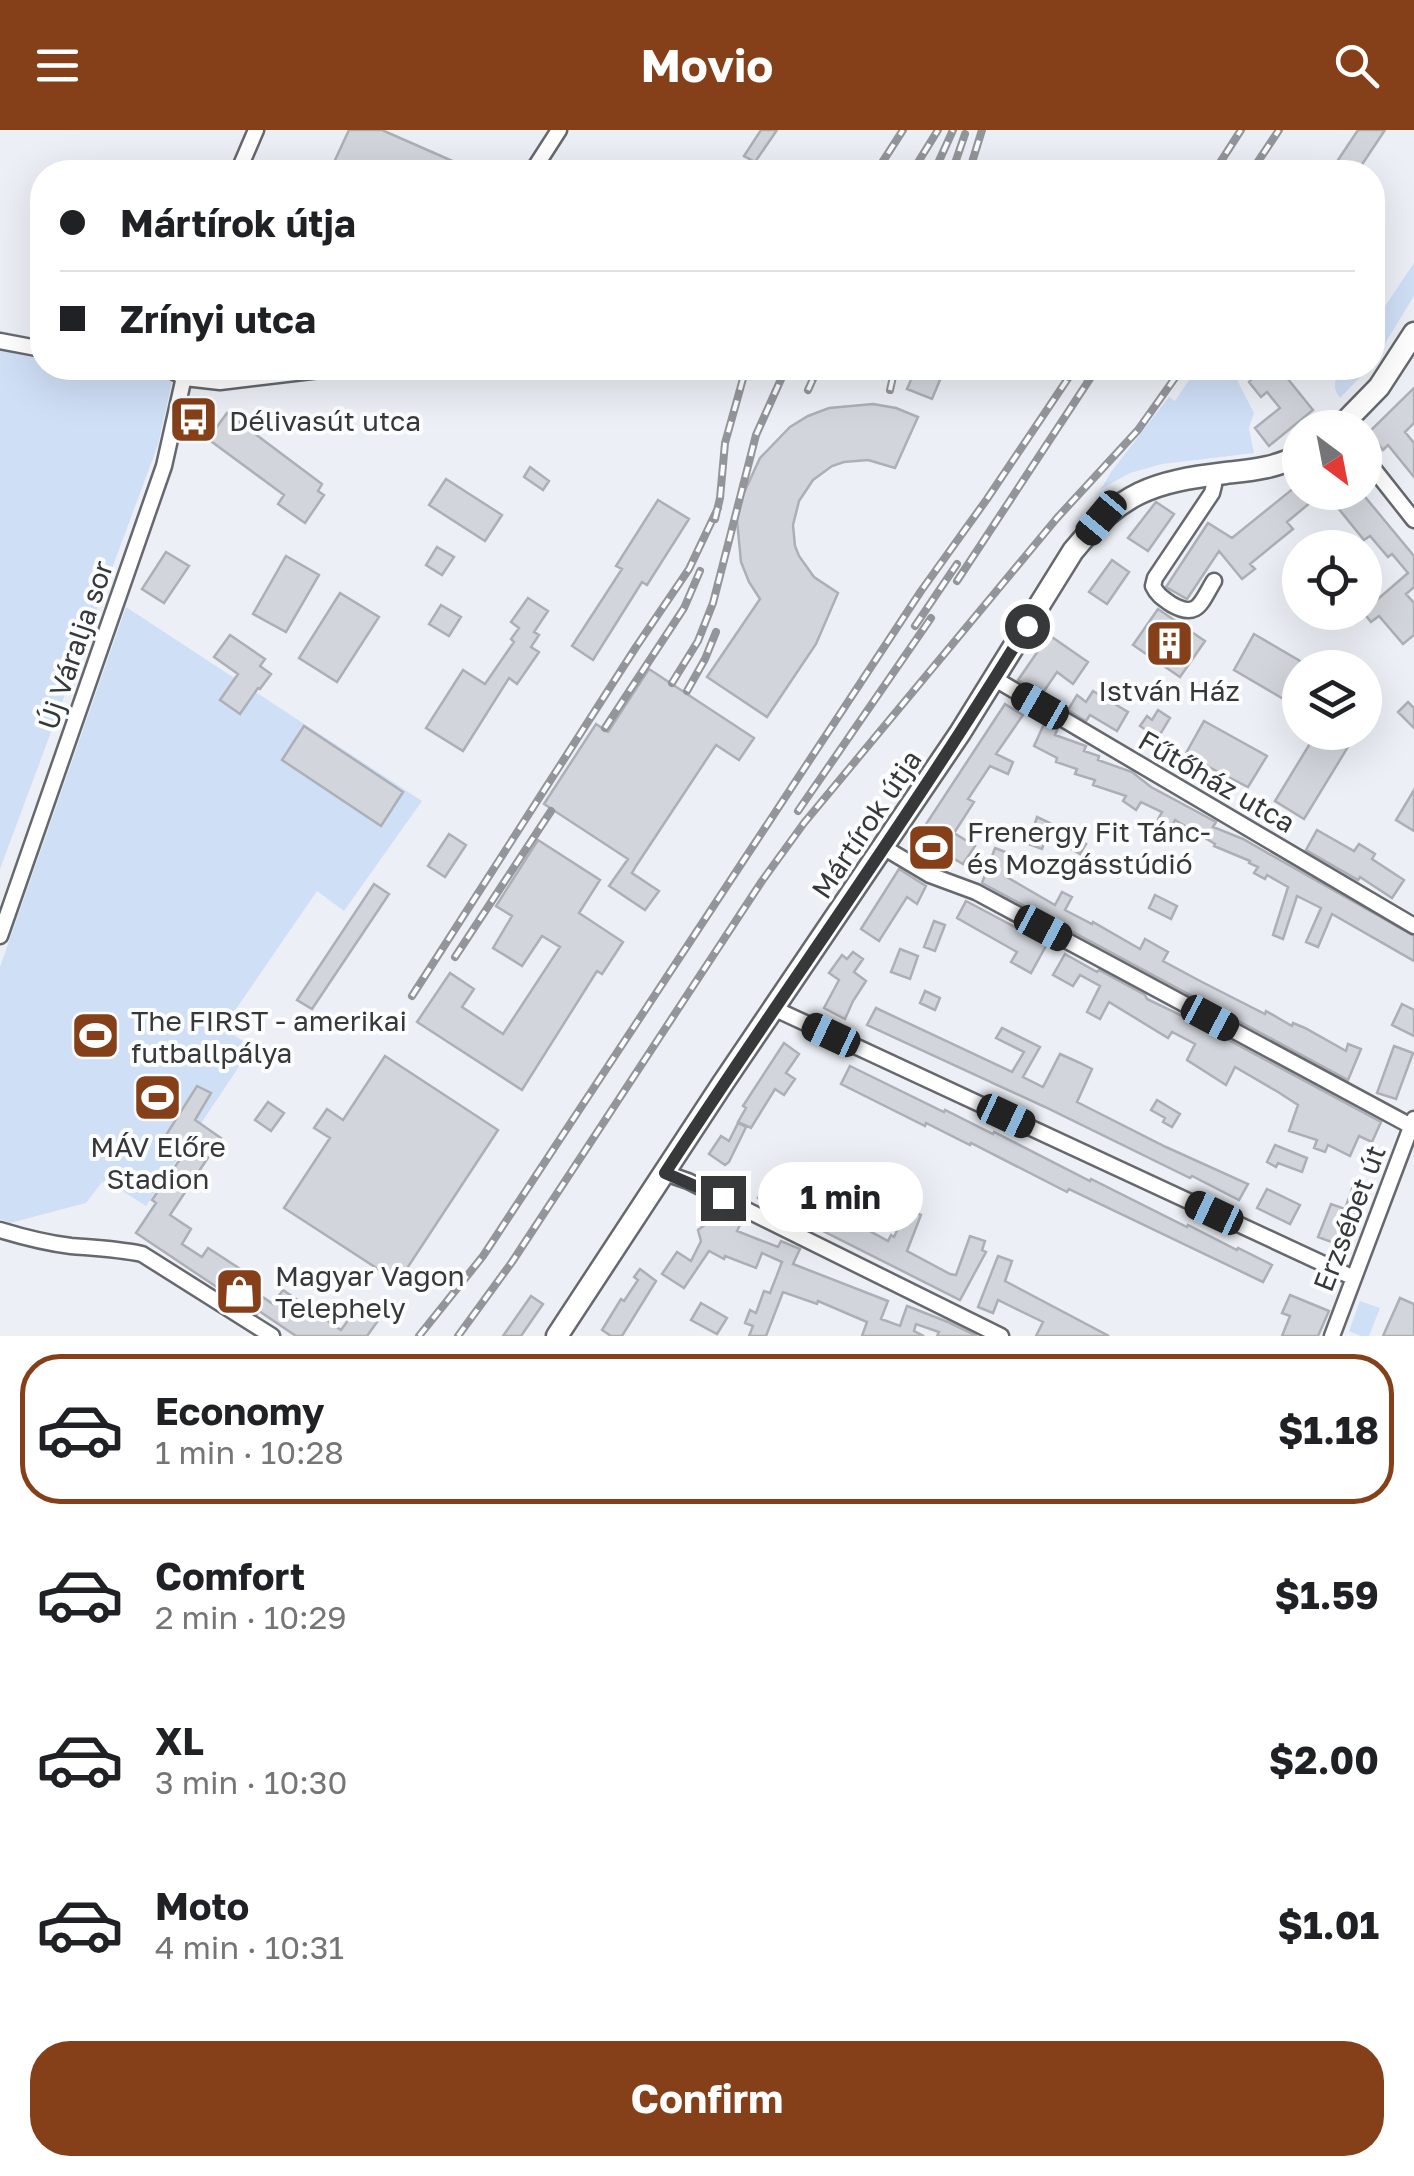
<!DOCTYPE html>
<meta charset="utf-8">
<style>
:root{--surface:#fff;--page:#f6f6f6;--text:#202124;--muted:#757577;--line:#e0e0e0;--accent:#854019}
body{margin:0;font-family:"Golos Text",sans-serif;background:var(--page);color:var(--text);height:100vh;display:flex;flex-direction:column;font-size:38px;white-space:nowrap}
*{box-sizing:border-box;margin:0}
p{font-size:32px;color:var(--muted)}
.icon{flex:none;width:55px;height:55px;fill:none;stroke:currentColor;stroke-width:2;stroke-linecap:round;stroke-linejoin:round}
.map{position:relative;height:1206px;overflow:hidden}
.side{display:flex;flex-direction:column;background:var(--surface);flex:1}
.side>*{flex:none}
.hud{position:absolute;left:30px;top:30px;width:1355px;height:220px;border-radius:40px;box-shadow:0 10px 40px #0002;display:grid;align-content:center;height:220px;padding:0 30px;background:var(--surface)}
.needle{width:65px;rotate:148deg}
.controls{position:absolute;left:1282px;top:280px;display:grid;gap:20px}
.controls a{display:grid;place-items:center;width:100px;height:100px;border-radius:50%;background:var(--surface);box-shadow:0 10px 40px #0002;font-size:50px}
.end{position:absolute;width:45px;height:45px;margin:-22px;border:12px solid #36383a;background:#fff;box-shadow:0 0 0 5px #fff}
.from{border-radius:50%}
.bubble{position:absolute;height:70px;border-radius:35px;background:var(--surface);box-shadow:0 10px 40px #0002;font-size:32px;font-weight:700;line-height:70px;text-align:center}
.car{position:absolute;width:30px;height:60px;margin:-30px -15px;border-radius:12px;box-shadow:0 0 8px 2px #0007;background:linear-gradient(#222 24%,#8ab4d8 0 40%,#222 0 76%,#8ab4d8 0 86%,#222 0)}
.hud b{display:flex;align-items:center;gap:35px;height:95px;font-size:38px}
.hud b+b{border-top:2px solid var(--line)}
.hud i{width:25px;height:25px;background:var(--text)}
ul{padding:18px 0 0;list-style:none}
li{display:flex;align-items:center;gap:30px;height:150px;margin:0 20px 15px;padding:0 10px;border:5px solid transparent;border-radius:40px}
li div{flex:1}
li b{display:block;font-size:38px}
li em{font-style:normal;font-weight:700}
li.on{border-color:var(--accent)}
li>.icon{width:90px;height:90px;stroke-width:1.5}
.action{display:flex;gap:20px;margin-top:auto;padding:20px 30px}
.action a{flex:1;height:115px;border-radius:40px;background:var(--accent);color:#fff;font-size:40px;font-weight:700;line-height:115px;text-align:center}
header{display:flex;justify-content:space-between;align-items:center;height:130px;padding:0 30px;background:var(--accent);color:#fff;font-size:45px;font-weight:700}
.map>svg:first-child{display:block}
</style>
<header><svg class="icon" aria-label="menu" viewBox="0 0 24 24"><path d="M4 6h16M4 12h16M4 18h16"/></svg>Movio<svg class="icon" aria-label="search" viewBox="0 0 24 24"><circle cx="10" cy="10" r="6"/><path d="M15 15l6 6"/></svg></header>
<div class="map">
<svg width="1414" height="1206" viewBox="0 0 1414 1206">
<rect width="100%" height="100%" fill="#ecf0f6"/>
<path fill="#cfdff6" d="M1414 133V166L1373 233V194Z
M0 201 42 209V238H175L158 315 0 739Z
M1197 238H1226L1237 250 1254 283 1249 298 1254 323 1162 334 1130 343 1101 359 1111 342 1169 267 1175 271Z
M1343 238H1369L1340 268C1331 257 1335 248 1343 238Z
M126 477 422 671 344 781 317 761 223 898 252 917 146 1076 116 1057 102 1052 86 1073 10 1093 0 1089V837Z
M1360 1171 1380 1178 1369 1206H1361L1349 1201Z"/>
<path fill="#d2d6dc" stroke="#acb0b6" stroke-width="2.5" d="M349 0H382L457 33 453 42H363L335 30Z
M761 0H777L755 32 744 26Z
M1358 0H1385L1357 42H1330Z
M916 238H945L932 269 907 259Z
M1247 238H1279L1313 280 1269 316 1255 298 1280 278 1267 262 1261 267 1249 252 1254 247Z
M1414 258V293L1405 302 1414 313V347L1388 315 1383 320 1369 302Z
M873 274 896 278 918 287 895 338 868 330 844 332 832 336 813 350 799 371 793 395 795 416 799 426 814 447 838 463 816 514 767 587 707 547 760 469 749 452 741 432 737 390 742 367 760 328 790 297 808 286 829 278Z
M227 283 322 354 318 361 324 365 305 393 278 374 284 365 208 309Z
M530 337 549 351 543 360 524 347Z
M446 349 502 385 485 411 429 375Z
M1300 353V362H1323L1287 392 1293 399 1250 434 1255 439 1242 449 1219 421 1187 469 1166 457 1208 393 1232 408Z
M1325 362H1361L1414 426V457L1406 464 1414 473V505L1403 514 1379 486 1371 492 1363 482 1408 443 1392 424 1388 427 1370 406 1364 410Z
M658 370 689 389 647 455 642 452 593 530 572 516 622 439 616 436Z
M1156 372 1174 384 1148 421 1128 408Z
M437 417 454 427 442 445 426 435Z
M166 422 189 436 164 473 142 459Z
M286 426 319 445 286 502 253 484Z
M1112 430 1129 442 1107 474 1089 462Z
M340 463 379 487 337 552 299 528Z
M528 468 548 481 534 502 539 505 531 517 539 522 517 554 509 548 463 621 426 598 463 540 485 554 514 512 511 509 519 498 511 492Z
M441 475 461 487 449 506 429 494Z
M1158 479 1205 511 1180 547 1133 515Z
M1254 504 1300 531V560L1292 574 1234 540Z
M230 505 265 529 260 536 271 544 260 559 258 558 240 584 220 570 238 544 214 527Z
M1049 505 1088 532 1073 554 1057 542 1042 564 1018 550Z
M649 539 754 608 739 630 716 615 636 736 632 743 659 761 645 780 609 756 628 729 544 674 596 594 608 602Z
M1093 561 1128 582 1117 601 1090 585 1086 591 1068 580 1077 565 1086 572Z
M1408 572 1414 578V598L1398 582Z
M1005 574 1023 585 996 624 1013 632 1008 644 990 636 968 669 974 672 954 703 975 716 963 734 944 723 941 728 936 724 930 733 909 720Z
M1158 580 1170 588 1153 616 1141 608 1146 600 1140 596 1147 586 1152 590Z
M1204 591 1267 626 1248 657 1185 625Z
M1045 592 1058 598 1055 605 1086 616 1084 621 1099 626 1098 630 1132 642 1151 657 1216 692 1213 697 1243 709 1414 806V831L1332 784 1318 817 1306 812 1321 778 1297 766 1283 809 1273 805 1288 757 1267 745 1265 749 1254 743 1258 737 1249 733 1250 731 1214 716 1215 714 1175 690 1169 702 1155 695 1162 682 1141 672 1136 680 1123 671 1126 666 1093 655 1095 650 1075 644 1077 639 1056 632 1057 628 1034 616Z
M304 596 403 662 381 696 282 630Z
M1317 602H1357L1304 689 1275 671Z
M1414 660V701L1396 690Z
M1037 687 1048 692 1086 714 1080 724 1047 705 1042 719 1028 714Z
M1317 700 1354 721 1359 714 1375 724 1372 729 1404 750 1392 768 1360 747 1358 750 1306 720Z
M449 704 466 715 445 747 428 736Z
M538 710 600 750 579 783 623 812 602 844 597 841 522 960 417 892 450 843 474 859 462 877 503 904 560 817 542 806 522 836 493 818 512 786 496 776Z
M995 718 1013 725 1005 746 1048 771 1055 775 1062 762 1072 767 1065 780 1092 794 1093 792 1140 819 1145 809 1168 822 1163 831 1202 852 1265 884 1266 881 1292 896 1293 893 1305 898 1346 921 1348 914 1361 919 1348 950 982 753Z
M899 739 926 756 917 774 907 767 879 811 861 799Z
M374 754 389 764 312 879 297 870Z
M1155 765 1177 776 1171 789 1149 778Z
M966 771 1047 814 1031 843 1011 832 1017 822 957 788Z
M934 791 945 795 935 821 924 817Z
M900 819 918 826 910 849 891 842Z
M853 822 863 829 854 842 866 851 853 871 845 889 824 878 839 850 829 843 842 825 847 829Z
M1065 824 1097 842 1099 840 1145 865 1147 869 1195 892 1381 992 1372 1012 1359 1006 1350 1026 1328 1015 1325 1022 1314 1018 1317 1010 1289 1001 1298 975 1278 962 1235 937 1226 955 1187 930 1195 914 1172 902 1168 908 1109 872 1100 889 1087 882 1100 856 1080 845 1073 856 1053 845Z
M925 861 940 868 935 880 920 873Z
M1402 874 1414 880V906L1392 895Z
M876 878 1012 942 1024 922 996 908 1002 898 1040 917 1023 947 1043 957 1060 924 1080 933 1092 939 1077 972 1166 1017 1248 1054 1239 1070 1192 1046 1190 1048 1045 977 867 895Z
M784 913 799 924 786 943 795 949 784 965 775 959 751 998 738 992 746 978 743 976Z
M1394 916 1413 923 1396 969 1377 963Z
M385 926 498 1000 398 1152 284 1078 330 1008 314 998 327 979 343 990Z
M850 936 944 982 945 980 993 1004 994 1002 1090 1051 1091 1049 1187 1097 1188 1095 1237 1120 1238 1118 1272 1135 1263 1152 1069 1059 1067 1062 971 1013 970 1015 926 993 925 996 841 954Z
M197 956 211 963 195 990 221 1008 170 1085 191 1099 182 1114 202 1127 208 1118 248 1144 242 1153 273 1174 283 1160 341 1200 357 1178 377 1192 367 1206H296L259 1181 257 1184 136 1103 156 1073 152 1070 183 1025 161 1013Z
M1157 970 1180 984 1172 997 1163 992 1165 988 1151 980Z
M268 972 284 983 271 1001 255 990Z
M738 993 746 997 729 1032 725 1035 709 1024 721 1006 729 1011Z
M1275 1015 1307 1028 1302 1042 1278 1033 1276 1037 1267 1032Z
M769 1047 807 1067 812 1054 823 1059 816 1077 845 1092 861 1061 871 1066 857 1094 888 1111 891 1105 894 1107 907 1079 921 1085 907 1121 950 1144 956 1145 970 1106 985 1111 982 1120 986 1122 960 1170 817 1098 818 1096 789 1085 758 1068Z
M1355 1050 1372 1055 1366 1073 1359 1071 1342 1116 1318 1107 1331 1074 1345 1079Z
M1267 1059 1300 1075 1290 1094 1257 1078Z
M730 1085 742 1091 737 1101 778 1117 781 1111 800 1119 793 1134 888 1171 881 1189 900 1196 907 1176 948 1192 977 1206H937L939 1202 916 1194 914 1201 924 1206H862L867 1192 818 1171 817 1174 783 1162 766 1206H749L753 1196 745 1193 750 1180 756 1183 764 1161 770 1163 782 1132 762 1123 756 1138 725 1126 724 1129 709 1121 684 1158 662 1144 677 1122 691 1131 701 1111 698 1100 710 1091 712 1086 726 1092Z
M998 1126 1012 1131 1005 1151 1109 1206H1036L1043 1192 998 1170 993 1183 978 1177Z
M640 1139 656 1151 622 1206H611L602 1200 621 1169 624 1171 638 1150 634 1147Z
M1290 1165 1329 1181 1318 1206H1282L1290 1186 1282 1183Z
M531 1166 543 1174 521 1206H503Z
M1400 1168 1414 1174V1206H1383Z
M701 1173 727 1188 717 1204 691 1190Z"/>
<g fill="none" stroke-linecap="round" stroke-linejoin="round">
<defs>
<path id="street" d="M238 42 256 0
M532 42 559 0
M0 211 42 219
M167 238 185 248 220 252 337 238
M1365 328 1414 390
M1213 345 1214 355 1212 363 1155 448 1153 456C1158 466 1163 468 1171 474 1198 490 1201 472 1214 451
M995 549 1414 796
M883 717 930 745 976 762 1411 996
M0 806 164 336 186 238
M773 878 1354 1148
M665 1043 688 1051 1001 1206
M0 1100C23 1107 46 1113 71 1116 95 1118 118 1119 142 1124L272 1206
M1332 1206 1414 989"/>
<path id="secondary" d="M1339 298 1379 257 1414 203
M557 1206 723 953 960 603 1073 421C1122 362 1151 352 1226 343 1252 340 1276 338 1300 325"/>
</defs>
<use href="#street" stroke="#65686d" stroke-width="19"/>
<use href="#secondary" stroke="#65686d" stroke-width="25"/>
<use href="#street" stroke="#fff" stroke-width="14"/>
<use href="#secondary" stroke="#fff" stroke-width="20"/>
<defs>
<path id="rail" d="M876 42 903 0
M912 42 938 0
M934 42 953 0
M952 42 965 4
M969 42 982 0
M1214 42 1241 0
M1251 42 1279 0
M808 260 818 238
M890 260 895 238
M715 389 720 368 725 313 746 238
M957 451 1097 238
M915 496 957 434
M672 553 698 511 713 473 756 305 786 238
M687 561 705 529 716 502
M605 598 684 478 700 441
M798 681 931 488
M455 827 551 681
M412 866 636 517 689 439 718 378
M419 1206 483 1126 921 461 987 369 1075 238
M458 1206 512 1132 762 751 804 693 1057 388 1138 300 1182 238"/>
</defs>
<use href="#rail" stroke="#929599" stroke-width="8"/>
<use href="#rail" stroke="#fcfdfe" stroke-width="4" stroke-dasharray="11" stroke-linecap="butt"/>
</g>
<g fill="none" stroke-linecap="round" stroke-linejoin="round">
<path stroke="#36383a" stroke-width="12" d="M723 1068 665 1043C784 860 913 683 1027 496"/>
</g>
<defs>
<symbol id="bus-square" viewBox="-11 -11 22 22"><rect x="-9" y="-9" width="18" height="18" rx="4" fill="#854019" stroke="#fcfdfe"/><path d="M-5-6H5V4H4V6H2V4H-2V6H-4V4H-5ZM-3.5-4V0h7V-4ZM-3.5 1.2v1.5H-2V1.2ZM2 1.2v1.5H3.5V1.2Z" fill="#fff"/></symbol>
<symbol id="building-square" viewBox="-11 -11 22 22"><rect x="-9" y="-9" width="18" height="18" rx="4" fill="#854019" stroke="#fcfdfe"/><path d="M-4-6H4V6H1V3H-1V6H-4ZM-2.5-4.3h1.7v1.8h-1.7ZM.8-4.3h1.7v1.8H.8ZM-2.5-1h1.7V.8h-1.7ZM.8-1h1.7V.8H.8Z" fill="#fff"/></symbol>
<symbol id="stadium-square" viewBox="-11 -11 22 22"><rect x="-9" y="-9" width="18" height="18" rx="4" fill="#854019" stroke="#fcfdfe"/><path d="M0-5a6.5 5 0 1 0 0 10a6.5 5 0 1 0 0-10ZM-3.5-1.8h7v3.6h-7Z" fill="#fff"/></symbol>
<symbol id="shop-square" viewBox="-11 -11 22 22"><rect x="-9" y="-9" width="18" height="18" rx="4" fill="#854019" stroke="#fcfdfe"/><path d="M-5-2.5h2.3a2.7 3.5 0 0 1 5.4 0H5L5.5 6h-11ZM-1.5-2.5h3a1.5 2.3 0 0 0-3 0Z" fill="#fff"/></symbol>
</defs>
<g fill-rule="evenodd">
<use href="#bus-square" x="166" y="262" width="55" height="55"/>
<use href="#building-square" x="1142" y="486" width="55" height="55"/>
<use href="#stadium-square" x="904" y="690" width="55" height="55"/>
<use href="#stadium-square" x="68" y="878" width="55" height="55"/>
<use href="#stadium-square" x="130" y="940" width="55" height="55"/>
<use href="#shop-square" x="212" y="1134" width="55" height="55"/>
</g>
<g text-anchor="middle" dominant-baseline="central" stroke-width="8" stroke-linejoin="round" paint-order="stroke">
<g font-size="28" fill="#36383a" stroke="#fcfdfe" text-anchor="start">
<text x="229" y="290">Délivasút utca</text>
<text x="1169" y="560" text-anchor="middle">István Ház</text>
<text x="967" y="701">Frenergy Fit Tánc-<tspan x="967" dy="32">és Mozgásstúdió</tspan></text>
<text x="131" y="890">The FIRST - amerikai<tspan x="131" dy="32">futballpálya</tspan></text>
<text x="158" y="1016" text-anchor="middle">MÁV Előre<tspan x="158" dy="32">Stadion</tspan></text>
<text x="275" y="1145">Magyar Vagon<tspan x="275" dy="32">Telephely</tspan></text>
</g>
<g font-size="28" fill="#36383a" stroke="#fcfdfe">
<text transform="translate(75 515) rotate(-71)">Új Váralja sor</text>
<text transform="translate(1217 651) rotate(30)">Fűtőház utca</text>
<text transform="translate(866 694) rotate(-56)">Mártírok útja</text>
<text transform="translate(1349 1088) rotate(-69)">Erzsébet út</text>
</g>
</g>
</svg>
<div class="controls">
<a><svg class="needle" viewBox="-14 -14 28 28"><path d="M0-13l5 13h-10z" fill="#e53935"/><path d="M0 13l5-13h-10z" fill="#757577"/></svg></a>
<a><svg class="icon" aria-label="locate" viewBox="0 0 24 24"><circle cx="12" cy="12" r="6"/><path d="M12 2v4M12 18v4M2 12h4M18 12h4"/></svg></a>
<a><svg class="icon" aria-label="layers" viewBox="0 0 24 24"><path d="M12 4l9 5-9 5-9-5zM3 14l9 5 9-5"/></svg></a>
</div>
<i class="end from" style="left:1027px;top:496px"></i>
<i class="end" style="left:723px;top:1068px"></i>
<div class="bubble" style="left:758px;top:1032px;width:165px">1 min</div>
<i class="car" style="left:1101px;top:388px;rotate:220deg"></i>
<i class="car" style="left:1040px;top:576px;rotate:300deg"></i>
<i class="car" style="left:1043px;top:798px;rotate:118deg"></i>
<i class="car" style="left:1210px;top:888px;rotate:118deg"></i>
<i class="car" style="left:831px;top:905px;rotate:295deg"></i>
<i class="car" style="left:1006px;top:986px;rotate:115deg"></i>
<i class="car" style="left:1214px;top:1083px;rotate:295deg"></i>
<div class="hud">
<b><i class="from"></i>Mártírok útja</b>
<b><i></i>Zrínyi utca</b>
</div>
</div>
<section class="side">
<ul>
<li class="on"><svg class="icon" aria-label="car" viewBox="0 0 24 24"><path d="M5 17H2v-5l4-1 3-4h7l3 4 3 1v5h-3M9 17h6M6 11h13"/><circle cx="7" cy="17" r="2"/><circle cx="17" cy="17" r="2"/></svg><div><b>Economy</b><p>1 min · 10:28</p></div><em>$1.18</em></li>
<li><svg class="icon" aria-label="car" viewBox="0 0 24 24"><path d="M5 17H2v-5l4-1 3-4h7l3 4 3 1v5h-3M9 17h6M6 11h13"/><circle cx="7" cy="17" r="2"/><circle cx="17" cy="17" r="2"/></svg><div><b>Comfort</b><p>2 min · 10:29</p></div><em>$1.59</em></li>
<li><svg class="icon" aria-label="car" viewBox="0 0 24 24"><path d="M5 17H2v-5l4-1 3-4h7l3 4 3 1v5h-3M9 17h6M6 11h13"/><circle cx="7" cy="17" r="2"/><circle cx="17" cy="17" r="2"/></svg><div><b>XL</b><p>3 min · 10:30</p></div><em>$2.00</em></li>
<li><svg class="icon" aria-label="car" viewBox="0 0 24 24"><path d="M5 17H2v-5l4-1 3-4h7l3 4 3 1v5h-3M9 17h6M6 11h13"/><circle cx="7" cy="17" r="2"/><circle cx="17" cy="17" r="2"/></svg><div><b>Moto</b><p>4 min · 10:31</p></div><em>$1.01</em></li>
</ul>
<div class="action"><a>Confirm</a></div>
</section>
